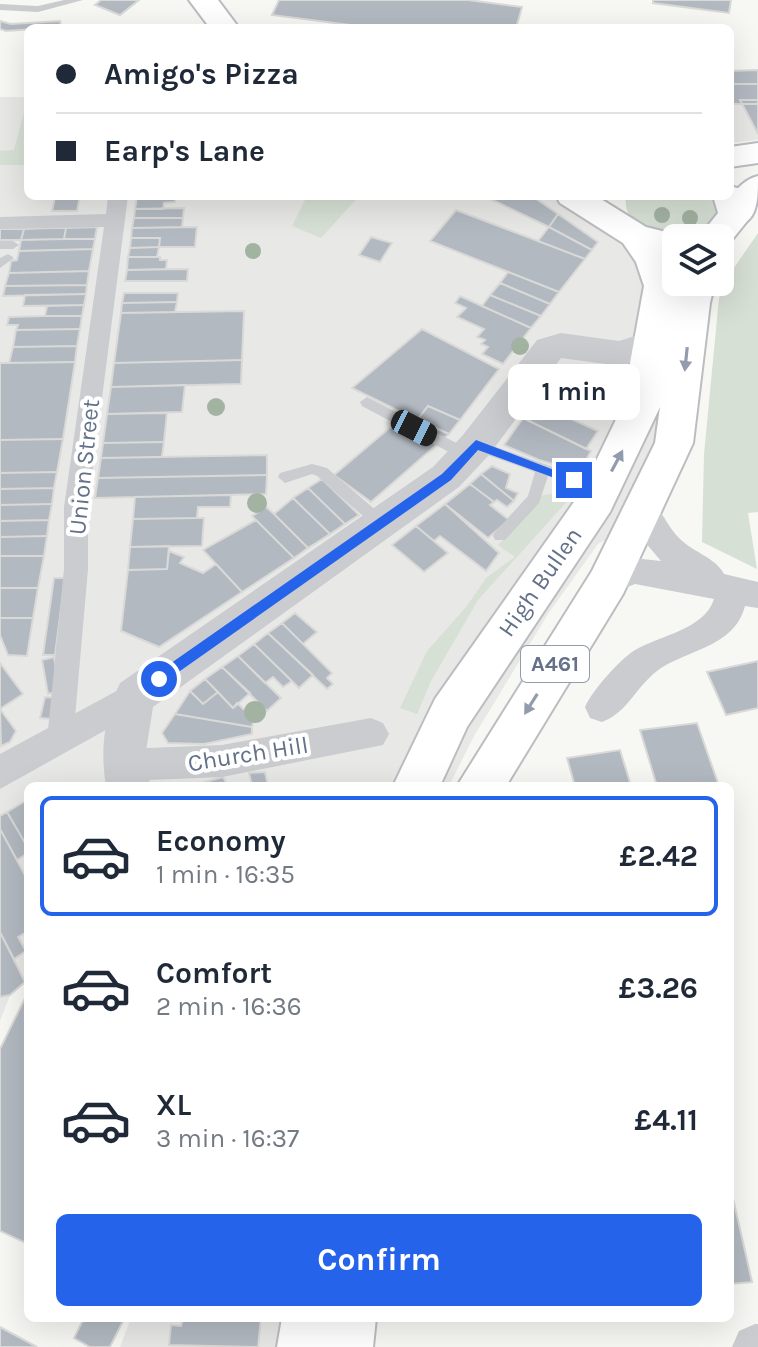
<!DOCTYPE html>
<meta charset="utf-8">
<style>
:root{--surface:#fff;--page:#f6f6f7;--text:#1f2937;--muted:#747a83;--line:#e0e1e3;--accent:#2563eb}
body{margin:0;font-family:Karla,sans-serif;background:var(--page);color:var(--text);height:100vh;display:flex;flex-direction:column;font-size:30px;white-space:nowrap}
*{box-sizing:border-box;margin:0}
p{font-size:26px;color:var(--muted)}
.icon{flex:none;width:44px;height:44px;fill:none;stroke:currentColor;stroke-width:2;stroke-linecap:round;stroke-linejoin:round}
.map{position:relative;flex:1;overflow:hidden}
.sheet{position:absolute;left:24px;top:782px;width:710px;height:540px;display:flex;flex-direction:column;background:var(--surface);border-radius:12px;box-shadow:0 8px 32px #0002}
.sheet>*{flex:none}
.guide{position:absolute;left:24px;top:24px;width:710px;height:176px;border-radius:12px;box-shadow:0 8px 32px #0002;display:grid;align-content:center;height:176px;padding:0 32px;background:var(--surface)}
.fabs{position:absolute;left:662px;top:224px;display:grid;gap:16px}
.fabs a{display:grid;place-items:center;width:72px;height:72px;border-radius:12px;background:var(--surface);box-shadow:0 8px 32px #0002;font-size:40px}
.end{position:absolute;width:36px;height:36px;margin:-18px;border:10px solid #2563eb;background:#fff;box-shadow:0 0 0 4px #fff}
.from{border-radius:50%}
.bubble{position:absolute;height:56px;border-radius:12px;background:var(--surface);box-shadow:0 8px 32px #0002;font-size:26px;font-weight:700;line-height:56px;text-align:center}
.car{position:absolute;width:24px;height:48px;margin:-24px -12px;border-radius:10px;box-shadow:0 0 6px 2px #0007;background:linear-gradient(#222 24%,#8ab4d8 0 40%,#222 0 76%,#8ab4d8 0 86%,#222 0)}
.guide b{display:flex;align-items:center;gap:28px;height:76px;font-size:30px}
.guide b+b{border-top:2px solid var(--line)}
.guide i{width:20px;height:20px;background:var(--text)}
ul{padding:14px 0 0;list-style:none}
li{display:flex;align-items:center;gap:24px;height:120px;margin:0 16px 12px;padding:0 16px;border:4px solid transparent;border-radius:12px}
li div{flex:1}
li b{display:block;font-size:30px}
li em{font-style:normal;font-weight:700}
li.selected{border-color:var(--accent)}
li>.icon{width:72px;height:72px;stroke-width:1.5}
.button{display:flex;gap:16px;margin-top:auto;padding:16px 32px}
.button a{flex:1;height:92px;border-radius:12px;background:var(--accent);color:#fff;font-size:32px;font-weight:700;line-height:92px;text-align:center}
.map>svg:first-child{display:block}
</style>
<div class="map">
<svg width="758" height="1347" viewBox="0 0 758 1347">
<rect width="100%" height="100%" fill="#f7f8f4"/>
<path fill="#e8e8e7" d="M730 84H758V140L730 143Z
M0 97H28V196H607L613 220 656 241 676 243V282H681L657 446 611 537 598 544 548 614 474 736 449 786H28V981L10 995 0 1021Z
M131 1318H334L330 1347H120Z"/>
<path fill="#d7e0d5" d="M28 97V165H0V151L14 150Z
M307 196H359L321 238 292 226Z
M626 196H713L718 208 717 218C694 246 620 240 626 196Z
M758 233V512L748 513 757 569 702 542 704 454 719 298 729 275Z
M579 368 622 388 613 414 562 390Z
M561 492 572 496 478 600 431 681 417 714 400 708 427 651 467 606 486 578 515 557 498 545 526 517 539 496Z"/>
<path fill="#b3b9c1" stroke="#d9d9d7" stroke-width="2" d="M101 0H139L120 15 95 5Z
M279 0H468L522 7 516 28H374L272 15Z
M653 0H731L729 13 653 3Z
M0 21 11 24 60 21 61 27 6 31 0 29Z
M758 70V84H730V71Z
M730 84H758V104H730Z
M740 100H758V134Z
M80 196 77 211H52L55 197Z
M137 196H176L175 202 164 203 163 209H135Z
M484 196H532L558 214 549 227Z
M184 208 183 218H134L135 209Z
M456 210 538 241 585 259 559 292 430 241Z
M558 214 598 242 592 250 549 227Z
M134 218H183L182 227 132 228Z
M97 227 95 239H64L66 228Z
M197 227 195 247H159L160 238H131L132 228Z
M549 227 592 250 585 259 538 241Z
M51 228H66L64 239 21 240 24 229Z
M0 229H24L21 240H0Z
M371 237 392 243 380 262 359 255Z
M131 238H160L159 247 130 248Z
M64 239H95L93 249 19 251 21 240Z
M159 247 157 257H128L130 248Z
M93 249 89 271 9 273 11 261 17 260 19 251Z
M128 257H160V260H167L166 269 127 270Z
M188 269 187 281H125L127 270Z
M89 271 87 285 5 286 9 273Z
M508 272 559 292 550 304 500 283Z
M500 283 550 304 541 316 490 295Z
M87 285 86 294 3 296 5 286Z
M124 293H178L177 302 122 303Z
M86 294 84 305 23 306 25 295Z
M490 295 541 316 531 328 482 306Z
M460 296 531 328 503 364 482 354 488 347 481 344 485 340 477 337 484 329 457 317 466 308 455 303Z
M177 302 175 312 121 313 122 303Z
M84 305 82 316H45L47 306Z
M244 311 242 360 114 363 121 313Z
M45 316H82L80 329 16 330 18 325H7L9 317Z
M80 329 77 346 13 347 16 330Z
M422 329 499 369 460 420 428 406 417 420 352 388Z
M77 346 75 362 9 363 13 347Z
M242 360 241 384 111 387 114 363Z
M75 362 63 439 0 440V363Z
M547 384 576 397 570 406 540 393Z
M185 385 182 412 107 414 111 387Z
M540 393 570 406 564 415 534 402Z
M534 402 598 431 586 449 523 418Z
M428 406 460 420 449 434 417 420Z
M167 413 164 442 103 443 107 414Z
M406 414 449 434 371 502 334 475Z
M523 418 591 451 580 472 539 460 504 445Z
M63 439 57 472 0 473V440Z
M164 442 162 457 101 458 103 443Z
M267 455V475L98 478 101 458Z
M492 466 510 474 506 488 518 493 514 501 481 474Z
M57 472 54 488 0 489V473Z
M481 474 514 501 507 507 497 500 494 502 470 484Z
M267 475 266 494 95 498 98 478Z
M322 479 359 515 345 524 308 488Z
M470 484 494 502 490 505 509 520 488 538 445 504Z
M54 488 52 504 0 505V489Z
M308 488 345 524 330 534 293 498Z
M231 495 230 507H198L197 518 133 519 135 497Z
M293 498 330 534 308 548 274 514Z
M52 504 49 520 0 521V505Z
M445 504 499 553 486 571 440 536 434 541 416 526Z
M266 507 274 514 308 548 294 558 252 516Z
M197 518H204L202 546 130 547 133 519Z
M49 520 47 536 0 537V521Z
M256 520 294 558 242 592 203 550Z
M416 526 448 553 424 572 392 545Z
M47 536 44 556H0V537Z
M169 546 167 569 128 570 130 547Z
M169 551 184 557 180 563 203 573 216 564 242 592 159 647 121 631 128 570 167 569Z
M0 556H44L38 588H0Z
M54 578H65L55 655H43Z
M0 588H38L33 618H0Z
M295 613 317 632 303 644 282 623Z
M0 618H33L27 656 8 655 0 635Z
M282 623 332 673 327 678 333 684 327 689 268 633Z
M268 633 313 675 299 688 254 644Z
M254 644 292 681 283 687 273 677 265 683 238 656Z
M238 656 281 698 267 711 222 667Z
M54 657 60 691 48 694 42 660Z
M758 661V708L726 715 707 672Z
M0 663 23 694 0 709Z
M222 667 250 693 233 708 205 679Z
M205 679 218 692 203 704 190 691Z
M190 691 203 704 218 692 233 708 237 703 254 719 252 727 175 714Z
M45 697 58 698 52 719 40 718Z
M0 709 16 731 10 742 1 746Z
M175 714 252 727V734L204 744 168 743 162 733Z
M697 723 719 786H657L640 730Z
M620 750 631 786H575L567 758Z
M265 772 268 786H252L249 773Z
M223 777 228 786H190Z
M27 800 28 801V848L7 812Z
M7 812 28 848V853L17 860 0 829V816Z
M0 829 28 881V931L18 937 26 951 14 959 0 932Z
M0 932 25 982 10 995 0 997Z
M26 996 28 997V1244L0 1231V1049Z
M730 1185 752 1282 730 1284Z
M84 1318H122L124 1319 110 1347H90L74 1338Z
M183 1318H261L258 1347 169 1345 171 1325 181 1326Z
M0 1327 37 1347H0Z"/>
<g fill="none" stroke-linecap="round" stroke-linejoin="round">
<defs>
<path id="primary" d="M758 143V163L730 167V147Z
M758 176C758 202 758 232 723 223L718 215C728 200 740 180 758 176Z"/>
<path id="trunk" d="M189 0H218L239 28H210Z
M730 186 741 189 752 215 727 246 720 248V238H698L718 213 713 196H730Z
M556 196H596L646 227 674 234 676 247 665 252 678 286 677 294 681 282H715L710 303 693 443 623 594 506 786H457L592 571 655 443 660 407 610 512 467 727 440 786H393L435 699 581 492 622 407 644 286 636 262 623 243 560 203Z
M282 1318H376L373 1347H277Z"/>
</defs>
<use href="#primary" stroke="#babdc2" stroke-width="4"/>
<use href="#trunk" stroke="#bbbdc1" stroke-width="4"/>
<path fill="#caccd0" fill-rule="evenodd" d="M64 0H83L38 12 0 10V4L38 6Z
M0 241H13L19 245 13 249H0Z
M8 254 14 258 0 268V258Z
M367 397 472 451 474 455 472 459H462L362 406 360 402Z
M476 440 579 476 581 480 574 486 548 476 539 503 505 540H495L493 536 495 532 528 496 535 472 471 449 469 445 471 441Z
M312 464 327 468 387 520 389 524 387 528H377L317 476 312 474 285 483 278 477 280 473Z"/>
<path fill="#caccd0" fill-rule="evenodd" d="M108 196H128L88 507V569L73 740 70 749 60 752 50 749 47 740 64 569V507L104 227 0 229V217L106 214Z"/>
<path fill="#caccd0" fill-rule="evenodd" d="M643 498C661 504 666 526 680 539 693 552 716 558 724 574L758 582V608L745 606C734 648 687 649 657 671 636 687 627 713 602 722L590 718 585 707C592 691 620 659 635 650 659 636 705 629 714 599L635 584 608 595 597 591 592 582 597 573 633 558 661 561 644 541 628 510 632 501Z
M135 681 147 685 152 696 147 707 0 789V754Z
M371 718 383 723 389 734 383 745 222 777 124 781 111 776 106 765 111 754 124 749 222 745Z
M755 1324H758V1347H732L739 1331Z"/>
<path fill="#caccd0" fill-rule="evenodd" d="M654 330 666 333 671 342 666 351 620 366 561 358 489 455 459 487 153 707 146 751 150 786H106C100 750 104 716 120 683L433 467 463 435 537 340 561 333 619 341Z"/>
<use href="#primary" fill="#fff" fill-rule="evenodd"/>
<use href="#trunk" fill="#fff" fill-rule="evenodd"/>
</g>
<g fill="#a3b3a2">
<circle cx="662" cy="215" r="8"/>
<circle cx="690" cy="218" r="8"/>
<circle cx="253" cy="251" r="8"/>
<circle cx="520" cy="346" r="9"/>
<circle cx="216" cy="407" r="9"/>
<circle cx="257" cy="503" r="10"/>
<circle cx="255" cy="712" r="11"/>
</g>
<defs><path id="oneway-solid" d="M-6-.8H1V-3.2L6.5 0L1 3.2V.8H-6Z" transform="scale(2)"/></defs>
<g fill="#929cac">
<use href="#oneway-solid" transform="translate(686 359) rotate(96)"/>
<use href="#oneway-solid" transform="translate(617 461) rotate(-62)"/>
<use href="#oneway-solid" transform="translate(531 704) rotate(122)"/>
</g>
<path fill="#2563eb" d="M476 440 580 480 574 485 478 450 451 480 163 683H154V675L442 474Z"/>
<g text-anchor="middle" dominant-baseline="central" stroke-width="8" stroke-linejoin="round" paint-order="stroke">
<rect fill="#fff" stroke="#929cac" stroke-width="2" x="521" y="646" width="68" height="36" rx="6"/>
<g font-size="22" font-weight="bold" fill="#637189">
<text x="555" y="664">A461</text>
</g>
<g font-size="24" fill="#637189" stroke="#fff">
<text transform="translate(84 467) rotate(-84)">Union Street</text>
<text transform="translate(540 582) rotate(-55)">High Bullen</text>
<text transform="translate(248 754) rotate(-9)">Church Hill</text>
</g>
</g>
</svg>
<div class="fabs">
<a><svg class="icon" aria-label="layers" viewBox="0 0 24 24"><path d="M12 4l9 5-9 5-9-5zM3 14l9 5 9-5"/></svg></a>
</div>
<i class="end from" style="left:159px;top:679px"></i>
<i class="end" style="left:574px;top:480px"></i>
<div class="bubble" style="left:508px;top:364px;width:132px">1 min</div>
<i class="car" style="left:414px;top:428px;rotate:117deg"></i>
<div class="guide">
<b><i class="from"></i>Amigo's Pizza</b>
<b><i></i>Earp's Lane</b>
</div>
<section class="sheet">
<ul>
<li class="selected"><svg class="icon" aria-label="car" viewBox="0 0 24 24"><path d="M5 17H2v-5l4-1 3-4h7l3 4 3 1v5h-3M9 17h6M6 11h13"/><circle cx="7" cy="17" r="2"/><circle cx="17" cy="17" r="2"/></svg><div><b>Economy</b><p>1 min · 16:35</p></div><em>£2.42</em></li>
<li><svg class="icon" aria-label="car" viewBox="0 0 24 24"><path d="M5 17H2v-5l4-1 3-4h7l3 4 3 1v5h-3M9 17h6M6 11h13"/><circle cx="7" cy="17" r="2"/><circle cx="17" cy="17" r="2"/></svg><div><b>Comfort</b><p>2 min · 16:36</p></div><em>£3.26</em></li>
<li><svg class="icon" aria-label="car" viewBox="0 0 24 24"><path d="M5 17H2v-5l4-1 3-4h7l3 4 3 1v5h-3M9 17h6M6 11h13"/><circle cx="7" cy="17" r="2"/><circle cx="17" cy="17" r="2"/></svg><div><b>XL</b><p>3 min · 16:37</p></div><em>£4.11</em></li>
</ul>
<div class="button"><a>Confirm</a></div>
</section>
</div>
